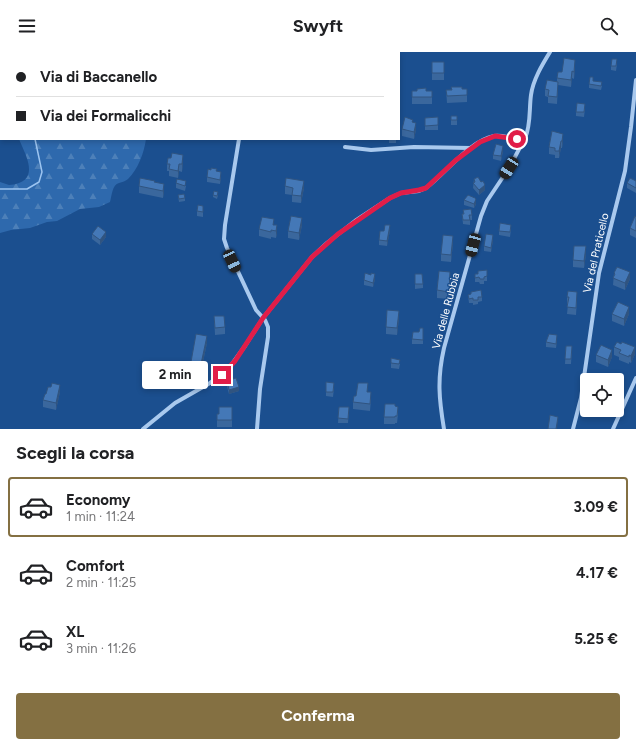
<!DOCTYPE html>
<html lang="it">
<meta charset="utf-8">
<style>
:root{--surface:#fff;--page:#f6f6f6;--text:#202124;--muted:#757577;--line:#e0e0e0;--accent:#847042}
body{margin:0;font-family:Figtree,sans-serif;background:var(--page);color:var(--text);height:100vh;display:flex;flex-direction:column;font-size:15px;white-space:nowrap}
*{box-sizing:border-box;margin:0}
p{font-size:13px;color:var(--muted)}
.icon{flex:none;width:22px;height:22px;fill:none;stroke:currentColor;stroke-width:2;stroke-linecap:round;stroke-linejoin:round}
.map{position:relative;height:377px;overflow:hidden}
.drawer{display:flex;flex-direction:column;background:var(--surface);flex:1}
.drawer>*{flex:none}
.top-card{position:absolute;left:0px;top:0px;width:400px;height:88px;box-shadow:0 2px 6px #0003;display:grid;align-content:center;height:88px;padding:0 16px;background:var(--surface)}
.controls{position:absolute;left:580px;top:321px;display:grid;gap:8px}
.controls a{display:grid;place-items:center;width:44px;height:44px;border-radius:4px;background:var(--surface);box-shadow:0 2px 6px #0003;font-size:20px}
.end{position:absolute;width:18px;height:18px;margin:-9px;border:5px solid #e11d48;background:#fff;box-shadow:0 0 0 2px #fff}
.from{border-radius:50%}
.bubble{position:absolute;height:28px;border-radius:4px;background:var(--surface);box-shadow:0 2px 6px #0003;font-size:13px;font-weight:700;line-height:28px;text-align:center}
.car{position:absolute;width:12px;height:24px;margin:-12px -6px;border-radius:5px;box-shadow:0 0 3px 1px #0007;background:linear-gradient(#222 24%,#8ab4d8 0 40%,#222 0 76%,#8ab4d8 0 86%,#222 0)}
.top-card b{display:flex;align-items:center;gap:14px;height:38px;font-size:15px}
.top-card b+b{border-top:1px solid var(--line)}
.top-card i{width:10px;height:10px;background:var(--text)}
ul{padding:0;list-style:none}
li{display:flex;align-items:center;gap:12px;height:60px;margin:0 8px 6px;padding:0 8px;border:2px solid transparent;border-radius:4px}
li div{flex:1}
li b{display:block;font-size:15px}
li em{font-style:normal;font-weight:700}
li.selected{border-color:var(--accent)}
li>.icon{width:36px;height:36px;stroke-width:1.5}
h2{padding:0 16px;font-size:18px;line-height:48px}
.action{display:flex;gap:8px;margin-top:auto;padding:8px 16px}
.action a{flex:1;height:46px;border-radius:4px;background:var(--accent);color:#fff;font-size:16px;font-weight:700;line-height:46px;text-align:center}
header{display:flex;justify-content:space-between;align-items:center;height:52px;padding:0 16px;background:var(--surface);font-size:18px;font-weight:700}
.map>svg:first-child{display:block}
</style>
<header><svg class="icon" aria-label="menu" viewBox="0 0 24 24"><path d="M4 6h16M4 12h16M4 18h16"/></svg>Swyft<svg class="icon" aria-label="search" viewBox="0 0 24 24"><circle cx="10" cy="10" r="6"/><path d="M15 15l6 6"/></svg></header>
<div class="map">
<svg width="636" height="377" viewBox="0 0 636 377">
<defs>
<pattern id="forest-firs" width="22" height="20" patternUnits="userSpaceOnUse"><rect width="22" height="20" fill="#2e69ad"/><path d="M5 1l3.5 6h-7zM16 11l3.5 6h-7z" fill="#4d80b9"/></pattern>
</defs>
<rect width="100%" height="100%" fill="#1b4f8f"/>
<path fill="url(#forest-firs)" d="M19 87H146C144 101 138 117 128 127 126 129 122 130 119 131 112 133 112 143 110 150L99 155 80 157 57 169 47 170 30 176 11 178 0 181V130C3 131 6 132 9 133 12 133 16 132 19 131 39 124 24 100 19 87Z"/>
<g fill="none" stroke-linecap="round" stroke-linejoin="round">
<path stroke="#9cc4f0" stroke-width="1.5" d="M23 0 24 1
M0 137H27L39 130 42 120 35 87"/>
<path stroke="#a9c9ee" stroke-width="4" d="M254 1V0
M239 87 225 173 224 187 227 196 256 258 265 268 268 275V285L260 337 257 377
M345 95 371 98 414 95 471 96
M143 377 175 351 210 331 227 319 245 294 263 266 312 205 327 191 355 169 390 146 401 141 419 139 426 136C446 121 469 89 494 84 504 82 514 89 525 86 531 74 529 57 531 43 533 28 542 13 550 0
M444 377C439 347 437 327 444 296L481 164 487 149 509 116 525 86
M573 377 581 346 599 221 625 119 631 75 636 28
M613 377 636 326"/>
</g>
<path fill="#3a679d" d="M432 10H444V28H432Z
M617 12 616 19 611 18V14Z
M575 15 574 27 572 26 571 35 558 33 557 52 548 51V45L545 44V37L557 30V26L562 20Z
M593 29 602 34 601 38 589 36V32Z
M462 37H467V50L447 51 446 38Z
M412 39H432V52H412Z
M585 56 584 65 576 64V60Z
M451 64H457V73H451Z
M438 65V78H425V66Z
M413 70 416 78 414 87 402 84V77Z
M552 79 563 89 562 96H561L559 106H555V103L549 102V95Z
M387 87H396V91H389V88H387Z
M503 99 501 109 493 107V103Z
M183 110 182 120 179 119 178 126 169 124V119H167V112Z
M217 119 221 125 220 132 207 130V125Z
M474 127 481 130 485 138 479 143 473 136Z
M636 129V141L627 136V131Z
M155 130 164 139 163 146 139 141V134Z
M176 131 186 134 185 139 176 136Z
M285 134 304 136 301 151 292 150V143L285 142Z
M178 143 185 146V149L179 150Z
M213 143H218L217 147 213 145Z
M464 148 476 152 474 156 464 153Z
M463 158 472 163V168H470V173L463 172 462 162H463Z
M197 159H203V165L197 164Z
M636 165V186L630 183V176Z
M274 173 277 181 276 186 271 185V187L259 184V177Z
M302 173 299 188 288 186V179Z
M511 177 510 185 499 183V179Z
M390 178 387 194 379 193V188L384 179Z
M92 182 106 185 100 193 92 187Z
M493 188 491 200 484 199V194Z
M453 191 451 210 441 209V202Z
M586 202 584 216 573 215V208Z
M614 221 630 227 625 238 613 233Z
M415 222 423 232V236L415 237Z
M475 222 487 224V229H484V232H480L479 230H475Z
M375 227 373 235 364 233V228Z
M450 227 449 247 437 246V238Z
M468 243 482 245V249L478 250V252L473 253V251H469Z
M567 245 577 247 576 263 567 262 568 252H567Z
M612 262H629L624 274 612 269Z
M214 264 225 275V282L215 283Z
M399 266 397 283 386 282V275Z
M419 280 423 281V292H412V287Z
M557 288 556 296 546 295V290Z
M207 291 201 319 191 317V310Z
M566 294H572L571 312H565Z
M614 295 635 302 631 311 629 310V312L619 308V305L614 303Z
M596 303 612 305 608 315 596 310Z
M391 311 400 312 399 317 391 316Z
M185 322 198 328 197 334 189 333 188 336 184 335V330Z
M617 328 624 335 618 347H617Z
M227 329 239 339 229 342 227 334Z
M326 330 334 336 333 345 326 344Z
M60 340 56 358 43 355V348L46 342Z
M368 340 371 347 370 359 353 357V350L356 344Z
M395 354 398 362 397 371H395V372H384V365Z
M232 355V375H217V362H219Z
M339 355H349L348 371H338Z"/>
<path fill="#305480" d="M575 8V15L574 27V20Z
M572 19V26L571 35V28Z
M416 71V78L414 87V80Z
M563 82V89L562 96V89Z
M561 89V96L559 106V99Z
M503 94V99L501 109V104Z
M183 103V110L182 120V112Z
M179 112V119L178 126V119Z
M221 120V125L220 132V128Z
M304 129V136L301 151V144Z
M164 132V139L163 146V139Z
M485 133V138L479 143V138Z
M476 147V152L474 156V152Z
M302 166V173L299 188V181Z
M277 173V181L276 186V179Z
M390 173V178L387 194V189Z
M106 180V185L100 193V188Z
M493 183V188L491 200V196Z
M453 184V191L451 210V203Z
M586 194V202L584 216V209Z
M450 220V227L449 247V240Z
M630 220V227L625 238V231Z
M375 222V227L373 235V231Z
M629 255V262L624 274V267Z
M399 259V266L397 283V276Z
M557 283V288L556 296V292Z
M207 284V291L201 319V312Z
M635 295V302L631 311V304Z
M612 298V305L608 315V308Z
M624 327V335L618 347V340Z
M60 333V340L56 358V351Z
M239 335V339L229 342V338Z
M558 365 557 377H556Z"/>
<path fill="#4478b7" stroke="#305480" d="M225 0H231V1H225Z
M564 6 575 8 574 20 572 19 571 28 557 26 558 20H562Z
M612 7H617L616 14H611Z
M432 10H444V21H432Z
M590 25H593V29L602 30 601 34 589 32Z
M547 28 558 30 557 45 548 44 549 38 545 37Z
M451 35H462V37H467V43L447 44 446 38H452Z
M426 36V39H432V45H412V39H417V37Z
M577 51 585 52 584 60H576Z
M451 64H457V68H451Z
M405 65 413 68 412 70 416 71 414 80 402 77Z
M438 65V73L425 74V66Z
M552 79 563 82 562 89H561L559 99H555V96L549 95Z
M496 92 503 94 501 104 493 103Z
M172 101 183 103 182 112H179L178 119 169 117 170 112H167L168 106H171Z
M211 116 217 117 216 119 221 120 220 128 207 125 208 117 211 118Z
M478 125 481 130 483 129 485 133 479 138 473 131 475 130 474 127Z
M140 126 155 129 154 130 164 132 163 139 139 134Z
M286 126 304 129 301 144 292 143 293 136 285 134Z
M630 126 636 129V136L627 131Z
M177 127 186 129 185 134 176 131Z
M214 139 218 140 217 144 213 143Z
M184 142 185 146 179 147 178 143Z
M468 143 475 146 476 147 474 152 464 148Z
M198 153 203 154V160L197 159Z
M471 157 472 163H469L470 168H463L462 162H464L463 158Z
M291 164 302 166 299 181 288 179Z
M635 164 636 165V179L630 176Z
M262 165 274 167 273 173H277L276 179 271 178V180L259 177Z
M500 171 511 173 510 180 499 179Z
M385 173H390L387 189 379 188 380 179H384Z
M98 174 106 180 100 188 92 182Z
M486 182 493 183 491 196 484 194Z
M443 183 453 184 451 203 441 202Z
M574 194H586L584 209 573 208Z
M617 215 630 220 625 231 613 226 615 222 614 221Z
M487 218V224L484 225V227H480L479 225 475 226V222H478V219Z
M439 219 450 220 449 240 437 238Z
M365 221 371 223V221L375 222 373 231 364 228Z
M415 222H422L423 232H415Z
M481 238 482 245H478V248H473V246L469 247 468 243 471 242V240Z
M568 239 577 240 576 256 567 255 569 245H567Z
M618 250 629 255 624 267 612 262Z
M387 258 399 259 397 276 386 275Z
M214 264H224L225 275 215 276Z
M420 276H423V288L412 287 413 280H419Z
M196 282 207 284 201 312 191 310Z
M549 282 557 283 556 292 546 290Z
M617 290 621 292 622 290 635 295 631 304 629 303V305L619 301 621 298 614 295Z
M601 293 612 298 608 308 596 303Z
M566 294H572L571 307H565Z
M391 306 400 308 399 312 391 311Z
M185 322 198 323 197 329 189 328 188 331 184 330Z
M611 322 624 327 618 340H617V328H608Z
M236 326 239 335 229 338 227 329Z
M326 330 334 331 333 340H326Z
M52 331 60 333 56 351 43 348 45 342H46L48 335H51Z
M358 331H368L367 340H371L370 352 353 350 354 344H356Z
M385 352H395V354L398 355 397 364H395V365H384Z
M219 355H232V368H217V362H219Z
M339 355H349L348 367 338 366Z
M550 363 558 365 556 377H548Z"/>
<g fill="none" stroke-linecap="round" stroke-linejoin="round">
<path stroke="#e11d48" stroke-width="5" d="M222 323 235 309 263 266 312 205 338 182 390 146 401 141 419 138 426 136 456 108 480 90 495 84 517 87"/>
</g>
<g text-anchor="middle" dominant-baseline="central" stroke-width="3" stroke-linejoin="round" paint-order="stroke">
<g font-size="11" fill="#fff" stroke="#1b4f8f">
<text transform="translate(596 201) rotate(-77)">Via del Praticello</text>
<text transform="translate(446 259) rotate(-75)">Via delle Rubbia</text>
</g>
</g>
</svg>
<div class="controls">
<a><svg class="icon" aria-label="locate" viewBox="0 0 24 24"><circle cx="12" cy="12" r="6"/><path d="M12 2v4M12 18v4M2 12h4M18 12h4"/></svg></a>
</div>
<i class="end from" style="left:517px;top:87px"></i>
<i class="end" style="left:222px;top:323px"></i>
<div class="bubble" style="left:142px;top:309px;width:66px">2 min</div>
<i class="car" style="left:509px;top:116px;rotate:213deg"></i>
<i class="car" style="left:473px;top:193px;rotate:195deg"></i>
<i class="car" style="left:232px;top:209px;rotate:155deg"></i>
<div class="top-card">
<b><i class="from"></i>Via di Baccanello</b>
<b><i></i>Via dei Formalicchi</b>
</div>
</div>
<section class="drawer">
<h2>Scegli la corsa</h2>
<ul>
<li class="selected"><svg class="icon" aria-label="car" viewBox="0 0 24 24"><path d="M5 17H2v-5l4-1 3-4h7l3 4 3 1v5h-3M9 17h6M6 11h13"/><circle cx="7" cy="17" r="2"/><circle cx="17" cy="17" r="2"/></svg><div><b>Economy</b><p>1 min · 11:24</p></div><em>3.09 €</em></li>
<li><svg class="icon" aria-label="car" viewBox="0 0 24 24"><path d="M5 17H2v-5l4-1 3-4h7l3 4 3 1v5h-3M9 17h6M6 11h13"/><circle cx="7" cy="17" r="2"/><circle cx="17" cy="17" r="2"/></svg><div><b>Comfort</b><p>2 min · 11:25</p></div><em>4.17 €</em></li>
<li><svg class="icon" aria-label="car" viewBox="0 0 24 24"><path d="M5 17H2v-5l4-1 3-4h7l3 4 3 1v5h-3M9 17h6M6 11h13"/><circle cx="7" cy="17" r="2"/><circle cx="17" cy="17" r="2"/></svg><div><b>XL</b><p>3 min · 11:26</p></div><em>5.25 €</em></li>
</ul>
<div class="action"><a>Conferma</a></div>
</section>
